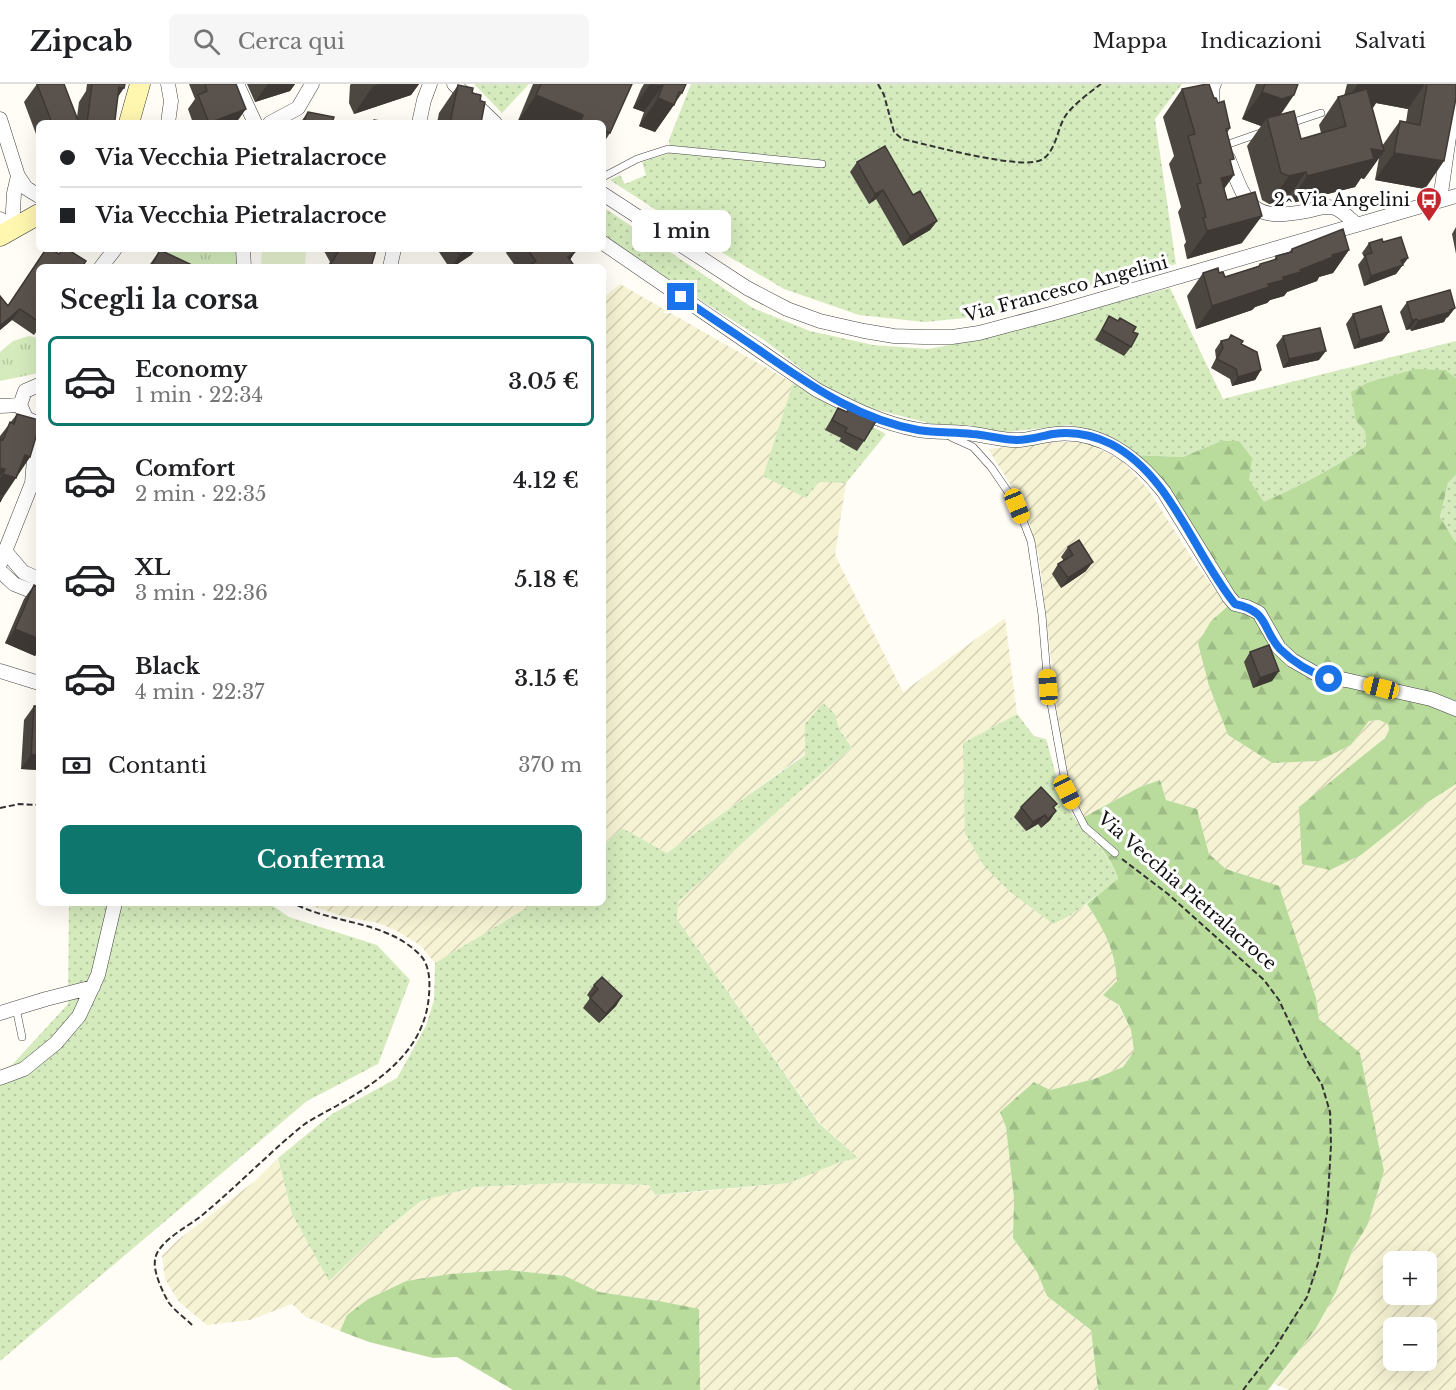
<!DOCTYPE html>
<html lang="it">
<meta charset="utf-8">
<style>
:root{--surface:#fff;--page:#f6f6f6;--text:#202124;--muted:#757577;--line:#e0e0e0;--accent:#0f766e}
body{margin:0;font-family:"Libre Baskerville",serif;background:var(--page);color:var(--text);height:100vh;display:flex;flex-direction:column;font-size:22px;white-space:nowrap}
*{box-sizing:border-box;margin:0}
p{font-size:20px;color:var(--muted)}
.icon{flex:none;width:33px;height:33px;fill:none;stroke:currentColor;stroke-width:2;stroke-linecap:round;stroke-linejoin:round}
.map{position:relative;flex:1;overflow:hidden}
.panel{position:absolute;left:36px;top:180px;width:570px;height:642px;display:flex;flex-direction:column;background:var(--surface);border-radius:9px;box-shadow:0 6px 24px #0002}
.panel>*{flex:none}
.top-card{position:absolute;left:36px;top:36px;width:570px;height:132px;border-radius:9px;box-shadow:0 6px 24px #0002;display:grid;align-content:center;height:132px;padding:0 24px;background:var(--surface)}
.tools{position:absolute;left:1383px;top:1167px;display:grid;gap:12px}
.tools a{display:grid;place-items:center;width:54px;height:54px;border-radius:9px;background:var(--surface);box-shadow:0 6px 24px #0002;font-size:30px}
.end{position:absolute;width:27px;height:27px;margin:-14px;border:8px solid #1a73e8;background:#fff;box-shadow:0 0 0 3px #fff}
.from{border-radius:50%}
.bubble{position:absolute;height:42px;border-radius:9px;background:var(--surface);box-shadow:0 6px 24px #0002;font-size:20px;font-weight:600;line-height:42px;text-align:center}
.car{position:absolute;width:18px;height:36px;margin:-18px -9px;border-radius:8px;box-shadow:0 0 4px 2px #0007;background:linear-gradient(#f5c518 24%,#345 0 40%,#f5c518 0 76%,#345 0 86%,#f5c518 0)}
.top-card b{display:flex;align-items:center;gap:21px;height:57px;font-size:22px}
.top-card b+b{border-top:2px solid var(--line)}
.top-card i{width:15px;height:15px;background:var(--text)}
ul{padding:0;list-style:none}
li{display:flex;align-items:center;gap:18px;height:90px;margin:0 12px 9px;padding:0 12px;border:3px solid transparent;border-radius:9px}
li div{flex:1}
li b{display:block;font-size:22px}
li em{font-style:normal;font-weight:600}
li.selected{border-color:var(--accent)}
li>.icon{width:54px;height:54px;stroke-width:1.5}
h2{padding:0 24px;font-size:27px;line-height:72px}
.pay{display:flex;align-items:center;gap:15px;height:66px;padding:0 24px;font-size:22px}
.pay p{margin-inline-start:auto}
.cta{display:flex;gap:12px;margin-top:auto;padding:12px 24px}
.cta a{flex:1;height:69px;border-radius:9px;background:var(--accent);color:#fff;font-size:24px;font-weight:600;line-height:69px;text-align:center}
header{display:flex;align-items:center;gap:36px;box-sizing:border-box;height:84px;padding:0 30px;background:var(--surface);border-bottom:2px solid var(--line)}
header strong{font-size:28px}
nav{display:flex;gap:33px;margin-inline-start:auto;font-size:21px}
.search{width:420px;height:54px;background:var(--page);display:flex;align-items:center;gap:15px;box-sizing:border-box;padding:0 21px;border-radius:9px;color:var(--muted);font-size:22px}
.map>svg:first-child{display:block}
</style>
<header>
<strong>Zipcab</strong>
<div class="search"><svg class="icon" aria-label="search" viewBox="0 0 24 24"><circle cx="10" cy="10" r="6"/><path d="M15 15l6 6"/></svg>Cerca qui</div>
<nav><a>Mappa</a><a>Indicazioni</a><a>Salvati</a></nav>
</header>
<div class="map">
<svg width="1456" height="1306" viewBox="0 0 1456 1306">
<defs>
<pattern id="farmland-furrows" width="10" height="10" patternUnits="userSpaceOnUse" patternTransform="scale(1.5)"><rect width="10" height="10" fill="#f6f3d4"/><path d="M-1 1l2-2M0 10L10 0M9 11l2-2" fill="none" stroke="#d2cfb5"/></pattern>
<pattern id="grass-dots" width="8" height="8" patternUnits="userSpaceOnUse" patternTransform="scale(1.5)"><rect width="8" height="8" fill="#d5ebbd"/><path d="M2 2h.1M6 6h.1" fill="none" stroke="#b6c8a1" stroke-width="1.8" stroke-linecap="round"/></pattern>
<pattern id="forest-firs" width="22" height="20" patternUnits="userSpaceOnUse" patternTransform="scale(1.5)"><rect width="22" height="20" fill="#b9dc9c"/><path d="M5 1l3.5 6h-7zM16 11l3.5 6h-7z" fill="#9ebc85"/></pattern>
<pattern id="park-tufts" width="24" height="20" patternUnits="userSpaceOnUse" patternTransform="scale(1.5)"><rect width="24" height="20" fill="#d5ebbd"/><path d="M3 7l-1-3M5 7V3M7 7l1-3M15 17l-1-3M17 17v-4M19 17l1-3" fill="none" stroke="#b6c8a1"/></pattern>
</defs>
<rect width="100%" height="100%" fill="#fffdf5"/>
<path fill="url(#farmland-furrows)" fill-rule="evenodd" d="M620 200 793 299 763 392 846 399 835 471 903 608 1005 534 1017 630 963 659 1071 831 1087 820 1106 850 1116 881 1118 921 1131 946 1134 967 1123 983 1094 995 1050 1006 1000 1028 1006 1043 1014 1115 1013 1154 1037 1188 1047 1212 1091 1246 1098 1306H700L699 1296 659 1217 599 1208 565 1192 507 1186 450 1190 405 1197 368 1215 347 1231 340 1247 306 1233 292 1220 250 1236 207 1241 179 1218 165 1195 162 1172 178 1156 255 1097 278 1074 292 1130 327 1193 421 1117 475 1103 565 1099 649 1101 655 1111 696 1108 790 1099 840 1078 858 1074 820 1039 677 835 678 818 792 714 852 664 839 645 835 630 805 640V670L667 769 622 744 603 761V214Z
M1055 358H1086L1121 376 1148 405 1195 479 1228 523 1211 537 1209 602 1228 651 1272 679 1319 677 1351 661 1369 637 1379 636 1388 640 1389 646 1385 654 1300 723 1425 720 1456 700V1306H1289L1274 1300 1315 1246 1336 1208 1353 1165 1368 1140 1384 1087 1360 970 1319 935 1316 914 1279 803 1226 785 1209 770 1197 725 1166 716 1160 696 1140 703 1084 733 1070 701 1060 651 1039 473 1025 423 988 365ZM1394 1178H1426V1210H1394ZM1394 1244H1426V1276H1394Z
M303 819H535L435 879 420 861 395 846 378 839 342 832Z"/>
<path fill="url(#grass-dots)" d="M474 0H529L502 29Z
M691 0H1182L1155 35 1176 180 994 231 925 238 859 231 784 205 716 165 610 96 620 91 625 100 646 91 642 78 670 69 669 56Z
M603 123 753 224 810 247 873 261 928 265 977 256 1170 204 1223 315 1456 257V294L1446 286 1356 337 1365 347 1366 362C1334 384 1299 402 1263 419L1221 357 1183 373 1133 371 1071 341 1007 348 944 343 866 323 831 308 764 256 678 202 603 151Z
M793 299 886 350 846 399 819 398 806 414 763 392Z
M1456 391V459L1440 433 1448 399Z
M823 619 835 630 839 645 852 664 792 714 678 818 677 835 819 1039 858 1074 840 1078 790 1099 655 1111 649 1101 565 1099 475 1103 421 1117 369 1159 329 1197 292 1130 278 1074 332 1030 397 994 426 942 434 916 435 879 535 819H603V761L622 744 667 769 805 671V640Z
M1017 630 1034 652 1046 655C1053 677 1057 703 1068 723 1082 751 1109 764 1118 796L1071 831 1053 840 1009 807 984 782 965 749 963 659Z
M69 819H269L289 833 377 861 410 896 378 980 307 1017 0 1277V986L12 981 68 920Z"/>
<path fill="url(#forest-firs)" d="M1415 285 1446 286 1456 294V391L1448 399 1440 433 1456 459V700L1425 720 1361 771 1330 786 1302 780 1299 723 1385 654 1389 646 1388 640 1379 636 1369 637 1351 661 1319 677 1272 679 1228 651 1209 602 1198 559 1211 537 1236 515 1133 371 1183 373 1221 357H1239L1252 374 1249 396 1264 418C1299 402 1334 384 1366 362L1365 347 1356 337 1351 308 1367 299Z
M1160 696 1166 716 1197 725 1209 770 1226 785 1279 802 1316 914 1319 935 1360 969 1384 1087 1368 1140 1353 1165 1336 1208 1315 1246 1268 1306H1098L1091 1246 1047 1212 1037 1188 1013 1154 1014 1115 1006 1043 1000 1028 1034 998 1050 1006 1094 995 1123 983 1134 967 1131 946 1119 921 1103 911 1117 897C1115 865 1104 846 1087 820L1118 795C1111 772 1096 758 1079 740L1084 733 1140 703Z
M507 1186 565 1192 599 1208 659 1217 699 1225 700 1306H513L457 1273 433 1274 369 1258 340 1247 347 1231 368 1215 406 1197 450 1190Z"/>
<path fill="url(#park-tufts)" d="M161 165H237V183H195Z
M29 252 39 254V289L0 297V268L13 257Z"/>
<path fill="#e6f2cf" d="M262 165H306L305 183H261Z"/>
<g fill="none" stroke-linecap="round" stroke-linejoin="round">
<defs>
<path id="lane" d="M1288 40 1321 29
M1223 62 1263 48
M603 93 637 75 668 65 822 80
M951 353 973 363 991 383 1017 421 1031 457 1042 531 1048 603 1067 708 1085 743 1115 769
M16 924 22 953"/>
<path id="street" d="M168 0 171 17 168 39
M237 0 255 39
M454 0 495 39
M1213 27 1212 5 1214 0
M0 35 18 92 26 104 39 112
M270 39 298 24 312 0
M419 39 424 16 430 0
M1228 74C1247 122 1251 138 1307 127 1316 125 1327 121 1335 124 1343 127 1350 135 1357 141
M603 110 747 204 787 225 820 237 864 247 894 252 923 253H952L979 249 1054 229 1456 112
M1440 116 1455 11 1452 0
M0 135 12 145
M12 145 14 109 18 92
M603 159 817 306C850 323 882 340 919 346 937 349 956 347 974 350 989 352 1004 357 1020 356 1032 355 1044 351 1056 350 1101 346 1137 374 1164 408L1229 513 1235 520 1247 523 1259 529 1279 564 1292 576 1320 592 1346 596 1431 615 1456 625
M243 165 244 183
M101 183 115 165
M390 183 394 165
M39 301 25 307 20 321 26 334 39 340
M0 322 20 321
M6 468 23 488 39 495
M0 480 32 399 37 340
M0 487 14 500 39 510
M0 587 39 599
M0 929 46 915 93 903
M0 994 24 985 56 959 79 932 98 891 115 819"/>
<path id="secondary" d="M129 39 140 0
M0 152 39 130"/>
</defs>
<use href="#lane" stroke="#444" stroke-width="8"/>
<use href="#street" stroke="#444" stroke-width="15"/>
<use href="#secondary" stroke="#333" stroke-width="21"/>
<path stroke="#333" stroke-width="2" stroke-dasharray="6 3" stroke-linecap="butt" d="M878 0 884 11 894 48 902 55C926 60 1025 88 1043 75 1057 65 1057 44 1066 31 1075 19 1089 9 1101 0
M0 724 19 720 39 721
M1122 775 1168 810 1264 896 1279 916 1307 976 1322 1001 1330 1028 1331 1061 1327 1129 1318 1179 1307 1213 1273 1267 1243 1306
M192 1241C185 1234 175 1227 169 1219 163 1209 153 1188 155 1176 157 1158 187 1143 200 1133 235 1104 267 1071 302 1042 313 1034 326 1028 338 1021 381 996 425 966 429 911 430 899 430 882 421 872 387 836 335 841 293 819"/>
<use href="#lane" stroke="#fff" stroke-width="7"/>
<use href="#street" stroke="#fff" stroke-width="14"/>
<use href="#secondary" stroke="#fff6b0" stroke-width="20"/>
</g>
<path fill="#4d4742" fill-rule="evenodd" d="M37 0H64L77 33 79 18 86 7 87 0H125L118 13 113 39H39V58L24 18Z
M189 0H236V39H193L188 25 195 15Z
M247 0H295L290 7 255 18Z
M351 0H419L411 11 354 30 349 19 350 1Z
M533 0H632L610 49 603 60V39H517Z
M644 0H686L682 9 655 48 639 42 644 28 633 24 641 5Z
M1256 0H1298L1280 31 1301 55 1321 49 1319 41 1338 13 1344 12 1347 0H1456L1425 105 1375 96 1379 74 1364 95 1361 94 1355 103 1288 120 1287 115 1269 120 1262 116 1247 62 1261 42 1242 35ZM1376 19 1408 25 1406 38 1400 37 1382 62 1372 25Z
M458 1 472 9 480 17 481 39H437L439 29Z
M1182 5 1214 14 1218 19 1230 44 1227 49 1224 105 1242 159 1187 175 1184 161 1186 158 1178 128 1181 123 1169 80 1174 72 1163 33Z
M308 28 332 39H300Z
M857 78 913 111 937 137 930 146 903 162 876 115 869 120 850 88Z
M1456 143V170L1452 150Z
M1383 158 1408 174 1396 190 1364 202 1358 181 1364 173 1362 169 1369 159Z
M46 165H51L59 170 63 165H67L86 177 82 183H39V244L34 251 12 236 0 246V212L8 221Z
M323 165H374L371 183H327L330 178Z
M437 165H476L471 171 453 183H449Z
M508 165H575L570 176 575 183H516L506 169Z
M1292 165 1349 166 1333 189 1319 193 1317 197 1287 208 1284 212 1270 216 1267 219 1255 223 1252 226 1196 245 1187 212 1203 189H1219L1225 193 1258 182 1260 180 1274 176 1276 172 1289 168Z
M160 166 188 183H148Z
M1407 218 1455 224 1448 233 1446 234 1444 238 1411 247 1410 245 1406 246 1400 228Z
M1353 230 1389 248 1382 257 1354 265 1346 240Z
M1109 232 1118 237 1120 234 1133 248 1131 263 1124 272 1095 256Z
M1231 251 1241 260 1261 286 1255 296 1232 302 1230 295 1211 284 1216 274 1215 266 1221 257 1228 255Z
M1283 252 1319 276 1283 284 1276 261Z
M851 320 864 357 857 367 839 357 841 354 825 346 832 334 838 324 846 328Z
M17 330 30 373 0 418V352Z
M1068 463 1086 487 1061 504 1052 490 1058 480 1064 477 1061 473Z
M34 501 39 504V566L35 572 5 559 24 515Z
M1250 568 1279 587 1272 597 1253 604 1244 578Z
M34 622H39V686L21 685 24 636Z
M1057 720 1054 724 1056 727 1050 736 1041 744 1038 740 1026 747 1014 733 1021 723Z
M594 901 622 912 616 922 599 939 583 924 590 914 587 911Z"/>
<path fill="#3f3936" d="M268 0H295L290 7 255 18Z
M380 0H419L411 11 354 30 373 2Z
M650 0 663 1 644 28 633 24Z
M1358 0H1425L1408 25 1376 19 1371 27 1343 22Z
M119 3 124 4 111 23Z
M1262 8 1294 11 1275 39 1267 34 1261 42 1242 35Z
M536 11 583 31 578 39H517Z
M658 14 674 21 655 48 639 42Z
M246 25 236 39H209Z
M1371 65 1384 67 1364 95 1361 94 1355 103 1288 120 1307 92Z
M1394 69 1444 77 1425 105 1375 96Z
M1306 88 1287 115 1269 120 1289 92Z
M1234 91 1215 118 1202 122 1221 94Z
M883 106 876 115 869 120 875 110Z
M1262 132 1242 159 1187 175 1207 147Z
M937 137 930 146 903 162 910 152Z
M469 165H476L471 171 453 183H451L460 171Z
M1349 166 1333 189 1319 193 1317 197 1287 208 1284 212 1270 216 1267 219 1255 223 1252 226 1196 245 1212 222 1268 200 1332 171Z
M576 167 565 183 568 173Z
M1408 174 1396 190 1364 202 1371 192 1401 176Z
M1455 224 1448 233 1446 234 1444 238 1411 247 1418 237Z
M20 225 12 236 0 246V242Z
M1417 235 1410 245 1406 246 1412 236Z
M1389 248 1382 257 1354 265 1360 256Z
M1326 267 1319 276 1283 284 1289 275Z
M1261 286 1255 296 1232 302 1238 293Z
M25 371 30 373 0 417V394L3 390Z
M0 384 5 385 0 392Z
M1093 478 1086 487 1061 504 1068 494Z
M15 545 39 555V566L35 572 5 559Z
M1279 587 1272 597 1253 604 1260 594Z
M31 671H39V686L21 685Z
M1056 727 1050 736 1041 744 1048 735Z
M1045 731 1038 740 1026 747 1033 738Z
M622 912 616 922 599 939 606 930Z"/>
<path fill="#5a524d" stroke="#3f3936" stroke-width="1.5" d="M37 0H64L79 39H52Z
M92 0H125L124 4 119 3 115 36 113 39H87Z
M205 0H236L246 25 209 39 198 11 207 7Z
M541 0H632L610 49 603 46V39H586L581 37 583 31 536 11Z
M662 0H686L682 9 679 8 674 21 658 14 663 1Z
M1207 0H1209L1214 14H1216L1218 19 1224 17 1230 44 1226 45 1234 75 1230 76 1234 91 1221 94 1227 116 1255 108 1262 132 1207 147 1203 134 1206 133 1197 100 1201 99 1188 52 1195 50 1182 5Z
M1265 0H1298L1294 11 1282 15 1262 8Z
M1427 0H1456V14L1444 77 1394 69 1400 37 1420 41Z
M458 1 473 4 472 9 481 11 480 17 485 18 481 39H450Z
M1367 5 1384 67 1371 65 1374 75 1307 92 1306 88 1289 92 1281 89 1267 34 1294 27 1301 55 1346 42 1338 13Z
M308 28 334 33 332 39H303Z
M374 36 391 39H373Z
M885 62 913 111 920 107 937 137 910 152 883 106 875 110 857 78Z
M1343 145 1349 166 1332 171 1333 173 1300 186 1301 188 1283 193 1284 196 1268 200 1269 203 1212 222 1203 189 1218 184 1219 189 1223 188 1225 193 1260 182V180L1277 175 1276 172 1292 168V165Z
M1401 153 1408 174 1401 176 1403 181 1371 192 1365 171 1372 169 1369 159 1382 155 1383 158Z
M46 165H51L59 170 63 165H67L86 177 82 183H39V238L20 225 0 242V212L8 222Z
M340 165 376 166 371 183H329Z
M456 165H469L460 171Z
M527 165H575L576 167 568 173 575 183H527L536 177Z
M160 166 190 180 188 183H151Z
M1450 206 1455 224 1450 226V228L1418 237 1417 235 1412 236 1407 218Z
M1381 222 1389 248 1360 256 1353 230Z
M1109 232 1118 237 1120 234 1136 243 1133 248 1138 250 1131 263 1102 246Z
M1320 244 1326 267 1289 275 1283 252Z
M1231 251 1243 257 1241 260 1257 268 1261 286 1238 293 1236 285 1217 275 1223 264 1221 257 1229 255Z
M851 320 878 334 864 357 845 348 847 344 832 336 838 324 847 328Z
M17 330 39 336V343L30 373 25 371 16 394 3 390 5 385 0 384V355L3 356 10 338 14 340Z
M0 410 3 411 0 418Z
M1079 456 1093 478 1068 494 1058 480 1073 471 1068 463Z
M34 501 39 504V555L15 545Z
M1269 561 1279 587 1260 594 1250 568Z
M34 622H39V671H31Z
M1041 703 1057 720 1053 723 1056 727 1048 735 1045 731 1033 738 1021 723Z
M602 893 622 912 606 930 590 914 598 905 594 901Z"/>
<g fill="none" stroke-linecap="round" stroke-linejoin="round">
<path stroke="#1a73e8" stroke-width="8" d="M681 213C711 234 742 254 772 275 817 306 862 336 918 346 936 349 954 348 972 350 988 351 1002 356 1017 356 1029 356 1042 352 1053 350 1073 347 1093 351 1111 360 1171 391 1194 470 1235 520 1270 528 1261 544 1280 565 1293 578 1312 589 1329 595"/>
</g>
<defs>
<symbol id="bus-pin" viewBox="-11 -11 22 30"><path d="M0 17L-7.5 6A9.5 9.5 0 1 1 7.5 6Z" fill="#c4262e" stroke="#fff"/><path d="M-5-6H5V4H4V6H2V4H-2V6H-4V4H-5ZM-3.5-4V0h7V-4ZM-3.5 1.2v1.5H-2V1.2ZM2 1.2v1.5H3.5V1.2Z" fill="#fff"/></symbol>
</defs>
<g fill-rule="evenodd">
<use href="#bus-pin" x="1414" y="101" width="30" height="40"/>
</g>
<g text-anchor="middle" dominant-baseline="central" stroke-width="6" stroke-linejoin="round" paint-order="stroke">
<g font-size="18" fill="#111" stroke="#fff" text-anchor="end">
<text x="1410" y="116">2^ Via Angelini</text>
</g>
<g font-size="18" fill="#111" stroke="#fff">
<text transform="translate(1066 205) rotate(-15)">Via Francesco Angelini</text>
<text transform="translate(1187 807) rotate(41)">Via Vecchia Pietralacroce</text>
</g>
</g>
</svg>
<div class="tools">
<a>+</a>
<a>−</a>
</div>
<i class="end from" style="left:1329px;top:595px"></i>
<i class="end" style="left:681px;top:213px"></i>
<div class="bubble" style="left:632px;top:126px;width:99px">1 min</div>
<i class="car" style="left:1017px;top:422px;rotate:158deg"></i>
<i class="car" style="left:1048px;top:603px;rotate:356deg"></i>
<i class="car" style="left:1381px;top:604px;rotate:284deg"></i>
<i class="car" style="left:1067px;top:708px;rotate:153deg"></i>
<div class="top-card">
<b><i class="from"></i>Via Vecchia Pietralacroce</b>
<b><i></i>Via Vecchia Pietralacroce</b>
</div>
<section class="panel">
<h2>Scegli la corsa</h2>
<ul>
<li class="selected"><svg class="icon" aria-label="car" viewBox="0 0 24 24"><path d="M5 17H2v-5l4-1 3-4h7l3 4 3 1v5h-3M9 17h6M6 11h13"/><circle cx="7" cy="17" r="2"/><circle cx="17" cy="17" r="2"/></svg><div><b>Economy</b><p>1 min · 22:34</p></div><em>3.05 €</em></li>
<li><svg class="icon" aria-label="car" viewBox="0 0 24 24"><path d="M5 17H2v-5l4-1 3-4h7l3 4 3 1v5h-3M9 17h6M6 11h13"/><circle cx="7" cy="17" r="2"/><circle cx="17" cy="17" r="2"/></svg><div><b>Comfort</b><p>2 min · 22:35</p></div><em>4.12 €</em></li>
<li><svg class="icon" aria-label="car" viewBox="0 0 24 24"><path d="M5 17H2v-5l4-1 3-4h7l3 4 3 1v5h-3M9 17h6M6 11h13"/><circle cx="7" cy="17" r="2"/><circle cx="17" cy="17" r="2"/></svg><div><b>XL</b><p>3 min · 22:36</p></div><em>5.18 €</em></li>
<li><svg class="icon" aria-label="car" viewBox="0 0 24 24"><path d="M5 17H2v-5l4-1 3-4h7l3 4 3 1v5h-3M9 17h6M6 11h13"/><circle cx="7" cy="17" r="2"/><circle cx="17" cy="17" r="2"/></svg><div><b>Black</b><p>4 min · 22:37</p></div><em>3.15 €</em></li>
</ul>
<div class="pay"><svg class="icon" aria-label="cash" viewBox="0 0 24 24"><path d="M3 7h18v10H3z"/><circle cx="12" cy="12" r="2"/></svg>Contanti<p>370 m</p></div>
<div class="cta"><a>Conferma</a></div>
</section>
</div>
